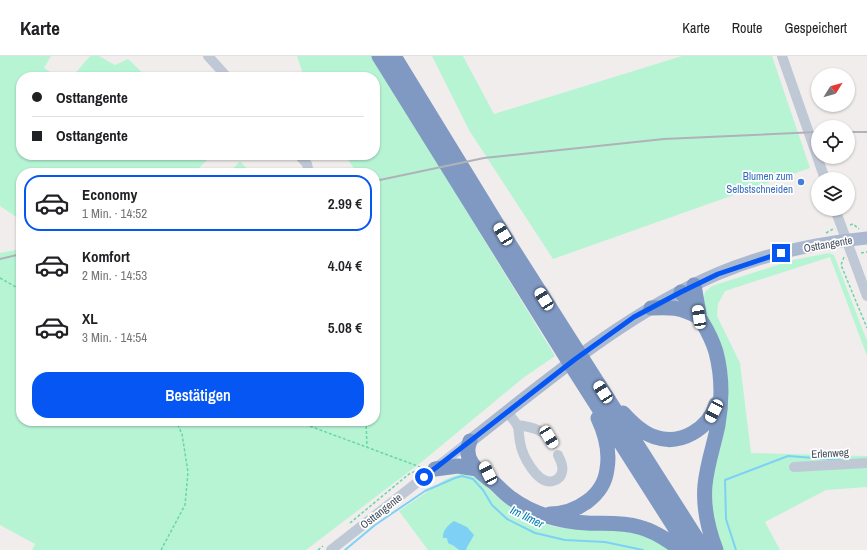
<!DOCTYPE html>
<html lang="de">
<meta charset="utf-8">
<style>
:root{--surface:#fff;--page:#f6f6f6;--text:#202124;--muted:#757577;--line:#e0e0e0;--accent:#0556f3}
body{margin:0;font-family:"Archivo Narrow",sans-serif;background:var(--page);color:var(--text);height:100vh;display:flex;flex-direction:column;font-size:15px;white-space:nowrap}
*{box-sizing:border-box;margin:0}
p{font-size:13px;color:var(--muted)}
.icon{flex:none;width:22px;height:22px;fill:none;stroke:currentColor;stroke-width:2;stroke-linecap:round;stroke-linejoin:round}
.map{position:relative;flex:1;overflow:hidden}
.sheet{position:absolute;left:16px;top:112px;width:364px;height:258px;display:flex;flex-direction:column;background:var(--surface);border-radius:16px;box-shadow:0 1px 3px #0004}
.sheet>*{flex:none}
.banner{position:absolute;left:16px;top:16px;width:364px;height:88px;border-radius:16px;box-shadow:0 1px 3px #0004;display:grid;align-content:center;height:88px;padding:0 16px;background:var(--surface)}
.needle{width:26px;rotate:53deg}
.buttons{position:absolute;left:811px;top:12px;display:grid;gap:8px}
.buttons a{display:grid;place-items:center;width:44px;height:44px;border-radius:50%;background:var(--surface);box-shadow:0 1px 3px #0004;font-size:20px}
.end{position:absolute;width:18px;height:18px;margin:-9px;border:5px solid #0556f3;background:#fff;box-shadow:0 0 0 2px #fff}
.from{border-radius:50%}
.car{position:absolute;width:12px;height:24px;margin:-12px -6px;border-radius:5px;box-shadow:0 0 3px 1px #0007;background:linear-gradient(#fff 24%,#345 0 40%,#fff 0 76%,#345 0 86%,#fff 0)}
.banner b{display:flex;align-items:center;gap:14px;height:38px;font-size:15px}
.banner b+b{border-top:1px solid var(--line)}
.banner i{width:10px;height:10px;background:var(--text)}
ul{padding:7px 0 0;list-style:none}
li{display:flex;align-items:center;gap:12px;height:56px;margin:0 8px 6px;padding:0 8px;border:2px solid transparent;border-radius:16px}
li div{flex:1}
li b{display:block;font-size:15px}
li em{font-style:normal;font-weight:600}
li.current{border-color:var(--accent)}
li>.icon{width:36px;height:36px;stroke-width:1.5}
.action{display:flex;gap:8px;margin-top:auto;padding:8px 16px}
.action a{flex:1;height:46px;border-radius:16px;background:var(--accent);color:#fff;font-size:16px;font-weight:600;line-height:46px;text-align:center}
header{display:flex;align-items:center;gap:24px;box-sizing:border-box;height:56px;padding:0 20px;background:var(--surface);border-bottom:1px solid var(--line)}
header strong{font-size:19px}
nav{display:flex;gap:22px;margin-inline-start:auto;font-size:14px}
.map>svg:first-child{display:block}
</style>
<header>
<strong>Karte</strong>
<nav><a>Karte</a><a>Route</a><a>Gespeichert</a></nav>
</header>
<div class="map">
<svg width="867" height="494" viewBox="0 0 867 494">
<rect width="100%" height="100%" fill="#f1eded"/>
<path fill="#b6f4d4" d="M0 0H51L44 12 58 21H21V99H212L196 115 197 117H21V164L0 150Z
M90 0H99L115 9 128 3 147 21H72Z
M297 0H372L555 300 523 322 424 404 306 494H32L35 488 0 469V197L21 193V365H375V117H357L345 99H375V21H304Z
M432 0H463L494 58 682 0H772L810 112 553 203 469 74Z
M240 105 251 117H229Z
M829 197 834 199 867 285V300L830 201 725 235 718 248 717 260 740 307 751 397 867 400V431L826 434 765 466 780 494H721L708 452 720 297 705 256 703 244 705 236 712 230 793 204Z
M463 417 477 422 502 445 529 462 555 471 630 475 651 481 670 494H428L399 455 446 423Z"/>
<path fill="#7ed1f5" d="M454 465 467 471 474 479 466 493 467 494H459L454 490 448 487 447 482H443C442 475 449 468 454 465Z"/>
<g fill="none" stroke-linecap="round" stroke-linejoin="round">
<path stroke="#7ed1f5" stroke-width="2" d="M345 494 375 469 425 435 455 422 462 420 473 423 483 434 492 449 507 463 535 477 565 484 605 486 643 494
M736 494 726 463 725 424 788 400 841 404"/>
<path stroke="#6ad5ab" stroke-width="1.5" stroke-dasharray="3 2" stroke-linecap="butt" d="M850 169 853 168 859 173
M826 177 833 173
M861 197 867 196
M844 201 841 209 867 272
M0 222 21 234
M296 365 423 412
M366 365 367 391
M350 467 409 418 418 414
M161 494 185 449 188 416 182 378 176 365
M318 494 323 490"/>
<path stroke="#bfc8d5" stroke-width="10" d="M208 0 227 21
M782 0 825 123
M299 99 307 108 309 117
M835 153 867 240
M507 356C510 360 516 366 518 371 519 376 519 381 520 386 522 399 537 429 553 425 557 424 561 421 562 416 564 410 560 404 558 399
M517 369C533 371 545 374 553 388
M794 411 867 407
M331 494 470 385"/>
<path stroke="#aab9d0" stroke-width="13" d="M470 385C548 324 625 258 717 218 764 198 816 187 867 182"/>
<path stroke="#7f99c2" stroke-width="15" d="M379 0 568 304 689 494
M394 0 503 178 704 494
M694 229 699 258
M681 236C695 255 709 273 716 296 722 319 722 346 718 369 714 389 707 408 705 429 703 451 708 473 716 494
M651 252C670 251 681 251 698 261
M623 357C632 367 642 377 655 381 680 390 709 373 716 348
M470 385C462 403 477 414 490 424 498 429 503 437 511 442 532 458 561 466 587 467 604 468 622 466 639 471 655 475 668 484 681 494
M435 413 458 410 477 413
M550 458C576 458 604 440 607 413 610 396 605 377 598 362"/>
<path stroke="#afb2b9" stroke-width="2" d="M848 76H867
M375 125 484 102 664 83 818 76
M0 203 21 198"/>
</g>
<g fill="none" stroke-linecap="round" stroke-linejoin="round">
<path stroke="#0556f3" stroke-width="5" d="M424 421 574 304 634 261 681 236 718 218 781 197"/>
</g>
<circle fill="#3f7fe0" stroke="#fff" stroke-width="1.5" cx="801" cy="126" r="4"/>
<g text-anchor="middle" dominant-baseline="central" stroke-width="3.5" stroke-linejoin="round" paint-order="stroke">
<g font-size="11" fill="#366cbe" stroke="#fff" text-anchor="end">
<text x="793" y="120">Blumen zum<tspan x="793" dy="13">Selbstschneiden</tspan></text>
</g>
<g font-size="11" fill="#444f5d" stroke="#fff">
<text transform="translate(828 188) rotate(-10)">Osttangente</text>
<text transform="translate(830 397) rotate(-3)">Erlenweg</text>
<text transform="translate(381 455) rotate(-38)">Osttangente</text>
</g>
<g font-size="12" font-style="italic" fill="#007db4" stroke="#fff">
<text transform="translate(527 461) rotate(26)">Im Ilmer</text>
</g>
</g>
</svg>
<div class="buttons">
<a><svg class="needle" viewBox="-14 -14 28 28"><path d="M0-13l5 13h-10z" fill="#e53935"/><path d="M0 13l5-13h-10z" fill="#757577"/></svg></a>
<a><svg class="icon" aria-label="locate" viewBox="0 0 24 24"><circle cx="12" cy="12" r="6"/><path d="M12 2v4M12 18v4M2 12h4M18 12h4"/></svg></a>
<a><svg class="icon" aria-label="layers" viewBox="0 0 24 24"><path d="M12 4l9 5-9 5-9-5zM3 14l9 5 9-5"/></svg></a>
</div>
<i class="end from" style="left:424px;top:421px"></i>
<i class="end" style="left:781px;top:197px"></i>
<i class="car" style="left:503px;top:178px;rotate:329deg"></i>
<i class="car" style="left:544px;top:243px;rotate:328deg"></i>
<i class="car" style="left:699px;top:261px;rotate:351deg"></i>
<i class="car" style="left:603px;top:336px;rotate:327deg"></i>
<i class="car" style="left:714px;top:355px;rotate:207deg"></i>
<i class="car" style="left:549px;top:381px;rotate:149deg"></i>
<i class="car" style="left:488px;top:417px;rotate:333deg"></i>
<div class="banner">
<b><i class="from"></i>Osttangente</b>
<b><i></i>Osttangente</b>
</div>
<section class="sheet">
<ul>
<li class="current"><svg class="icon" aria-label="car" viewBox="0 0 24 24"><path d="M5 17H2v-5l4-1 3-4h7l3 4 3 1v5h-3M9 17h6M6 11h13"/><circle cx="7" cy="17" r="2"/><circle cx="17" cy="17" r="2"/></svg><div><b>Economy</b><p>1 Min. · 14:52</p></div><em>2.99 €</em></li>
<li><svg class="icon" aria-label="car" viewBox="0 0 24 24"><path d="M5 17H2v-5l4-1 3-4h7l3 4 3 1v5h-3M9 17h6M6 11h13"/><circle cx="7" cy="17" r="2"/><circle cx="17" cy="17" r="2"/></svg><div><b>Komfort</b><p>2 Min. · 14:53</p></div><em>4.04 €</em></li>
<li><svg class="icon" aria-label="car" viewBox="0 0 24 24"><path d="M5 17H2v-5l4-1 3-4h7l3 4 3 1v5h-3M9 17h6M6 11h13"/><circle cx="7" cy="17" r="2"/><circle cx="17" cy="17" r="2"/></svg><div><b>XL</b><p>3 Min. · 14:54</p></div><em>5.08 €</em></li>
</ul>
<div class="action"><a>Bestätigen</a></div>
</section>
</div>
